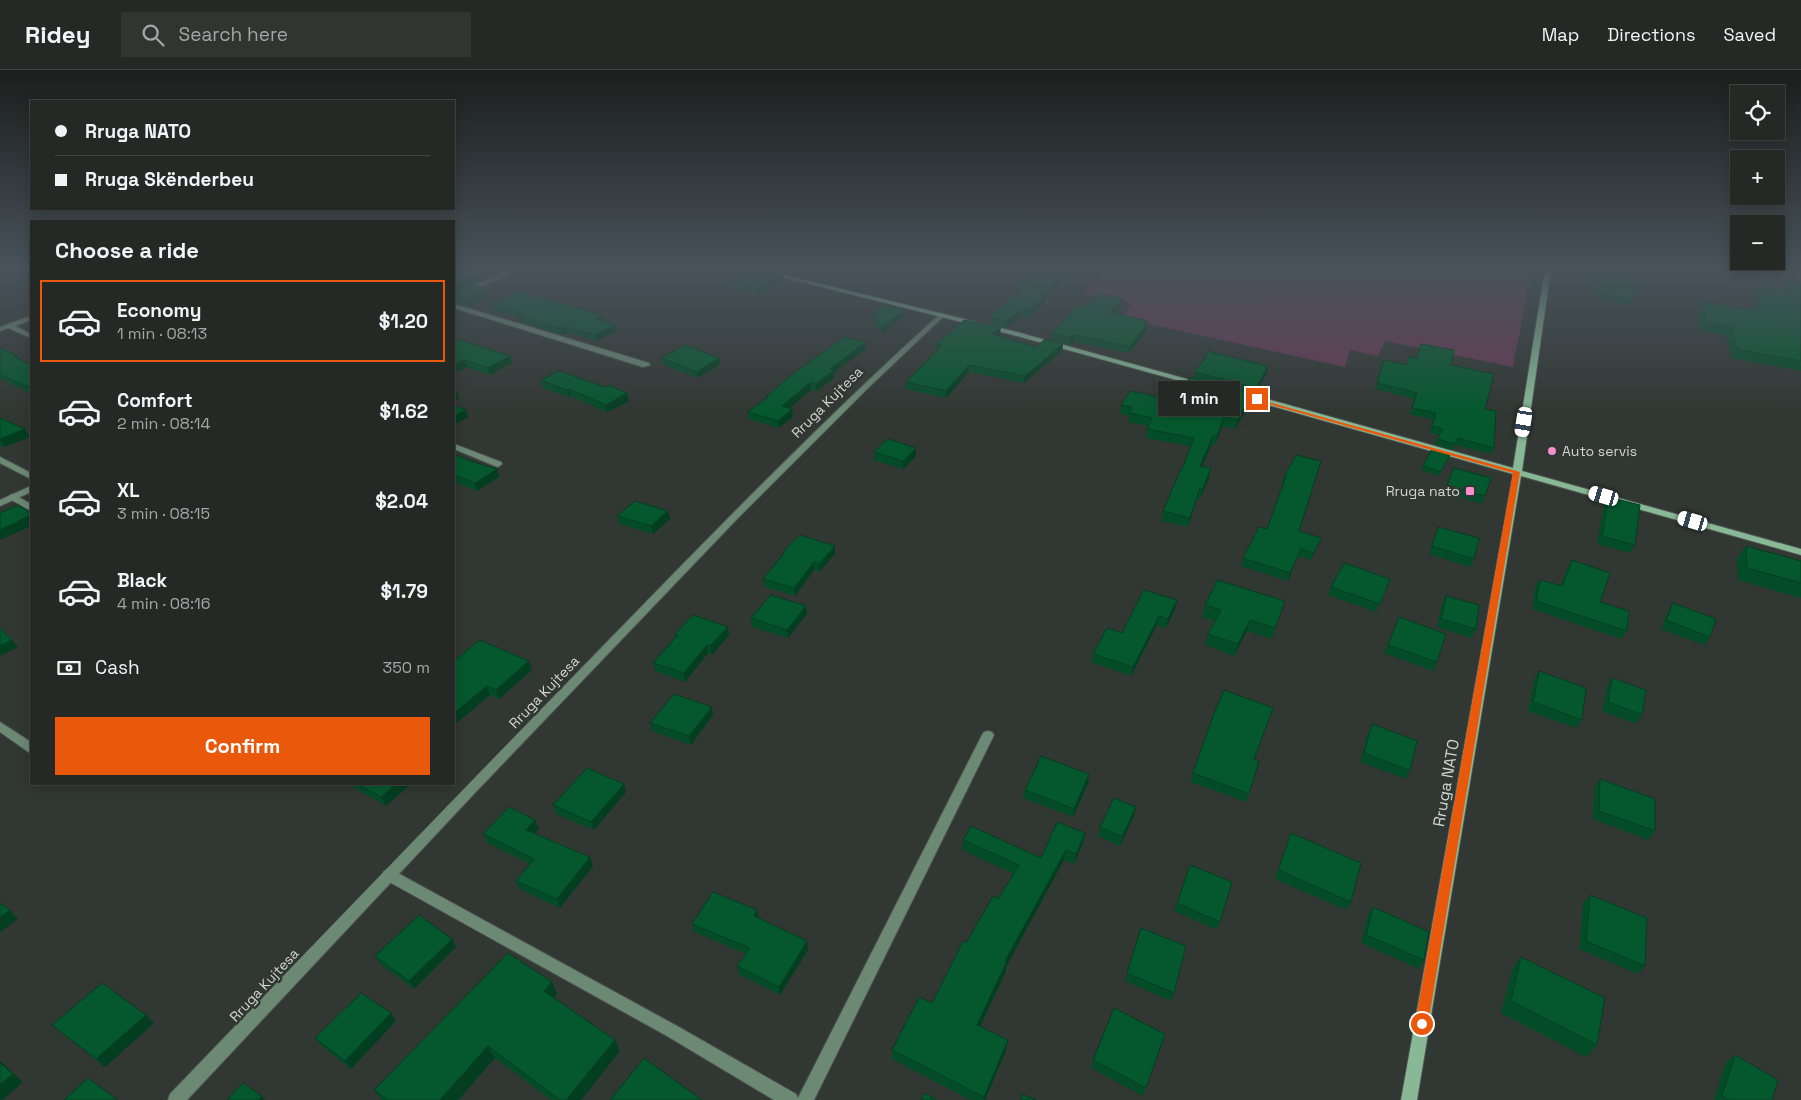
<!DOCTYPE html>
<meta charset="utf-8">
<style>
:root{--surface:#252926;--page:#313532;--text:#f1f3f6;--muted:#a3a6a7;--line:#424543;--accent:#ea580c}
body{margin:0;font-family:"Space Grotesk",sans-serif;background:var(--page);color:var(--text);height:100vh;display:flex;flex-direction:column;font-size:19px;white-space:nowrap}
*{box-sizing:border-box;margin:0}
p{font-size:16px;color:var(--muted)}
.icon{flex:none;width:28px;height:28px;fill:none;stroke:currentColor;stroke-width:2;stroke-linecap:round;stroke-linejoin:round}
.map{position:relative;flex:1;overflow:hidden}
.drawer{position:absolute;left:30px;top:150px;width:425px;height:565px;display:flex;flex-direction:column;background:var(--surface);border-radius:0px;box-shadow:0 2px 12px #0003,0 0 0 1px var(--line)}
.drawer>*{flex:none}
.guide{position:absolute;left:30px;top:30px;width:425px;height:110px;border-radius:0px;box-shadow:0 2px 12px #0003,0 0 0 1px var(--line);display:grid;align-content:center;height:110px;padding:0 25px;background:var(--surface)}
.buttons{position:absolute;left:1730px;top:15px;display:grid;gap:10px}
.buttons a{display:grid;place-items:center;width:55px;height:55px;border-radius:0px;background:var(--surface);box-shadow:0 2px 12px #0003,0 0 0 1px var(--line);font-size:25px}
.end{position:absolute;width:22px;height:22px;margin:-11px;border:6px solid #ea580c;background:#fff;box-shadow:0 0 0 2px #fff}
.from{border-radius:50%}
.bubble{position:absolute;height:35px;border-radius:0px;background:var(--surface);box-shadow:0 2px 12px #0003,0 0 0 1px var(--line);font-size:16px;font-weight:800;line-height:35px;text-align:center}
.car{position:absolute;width:15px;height:30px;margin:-15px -8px;border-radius:6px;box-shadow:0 0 4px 1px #0007;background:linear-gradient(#fff 24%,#345 0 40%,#fff 0 76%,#345 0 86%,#fff 0)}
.guide b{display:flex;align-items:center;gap:18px;height:48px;font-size:19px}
.guide b+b{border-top:1px solid var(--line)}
.guide i{width:12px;height:12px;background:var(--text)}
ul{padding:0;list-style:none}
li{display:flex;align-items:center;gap:15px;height:82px;margin:0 10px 8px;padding:0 15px;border:2px solid transparent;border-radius:0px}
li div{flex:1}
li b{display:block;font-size:19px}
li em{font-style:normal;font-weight:800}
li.selected{border-color:var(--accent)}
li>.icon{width:45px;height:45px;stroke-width:1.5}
h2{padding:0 25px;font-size:22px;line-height:60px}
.pay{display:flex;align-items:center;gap:12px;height:55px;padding:0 25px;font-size:19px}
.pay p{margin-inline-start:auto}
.primary-button{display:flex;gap:10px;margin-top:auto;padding:10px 25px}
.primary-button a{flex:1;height:58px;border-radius:0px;background:var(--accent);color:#fff;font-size:20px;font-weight:800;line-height:58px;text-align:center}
header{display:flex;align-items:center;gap:30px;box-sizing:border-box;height:70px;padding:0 25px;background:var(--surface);border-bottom:1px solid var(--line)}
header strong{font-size:24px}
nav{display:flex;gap:28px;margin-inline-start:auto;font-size:18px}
.search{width:350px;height:45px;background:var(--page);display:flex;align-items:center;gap:12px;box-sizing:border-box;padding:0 18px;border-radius:0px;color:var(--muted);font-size:19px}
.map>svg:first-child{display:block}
</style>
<header>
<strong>Ridey</strong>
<div class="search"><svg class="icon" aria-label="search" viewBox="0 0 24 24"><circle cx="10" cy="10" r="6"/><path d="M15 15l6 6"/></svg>Search here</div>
<nav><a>Map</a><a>Directions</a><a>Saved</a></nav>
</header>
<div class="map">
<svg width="1801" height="1030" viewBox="0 0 1801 1030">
<rect width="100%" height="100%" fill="#313733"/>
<path fill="#673955" d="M1108 199H1532L1513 297 1385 271 1378 286 1350 280 1345 297 1122 248 1132 233 1083 223Z
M1716 199H1801V213Z"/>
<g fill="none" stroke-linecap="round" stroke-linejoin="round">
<defs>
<path id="minor" d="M454 234 649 293 650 295 643 297 454 238Z
M31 246V250L15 256 31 264V268L8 258 0 261V257Z
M454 374 501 392 502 394 498 397 495 396 454 379Z
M0 387 31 403V409L0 393Z
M13 424 31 434V441L10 429 9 427 10 425Z
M0 652 31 672V683L27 681 0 662Z
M988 661 992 662 994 665 814 1030H774L667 966 384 809 382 805 384 801 389 799 394 801 677 956 796 1024 798 1028 982 665 984 662Z"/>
<path id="tertiary" d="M512 199H520L454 229V225Z
M941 243 946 244 868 318 737 449 471 727 187 1030H168L170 1024C315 873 460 722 607 572 716 460 825 348 941 243Z
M31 416V422L0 436V430Z"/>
<path id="secondary" d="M750 199H760L1017 262 1205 314 1204 316H1198L1013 265Z
M1545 199H1551L1522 401 1801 479V485L1521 406 1417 1030H1401L1513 404 1236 326 1235 324 1239 322H1242L1513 398Z"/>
</defs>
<use href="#minor" stroke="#4e5350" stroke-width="2"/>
<use href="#tertiary" stroke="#4e5350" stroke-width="2"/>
<use href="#secondary" stroke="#4e5350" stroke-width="2"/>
<use href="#minor" fill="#6c8974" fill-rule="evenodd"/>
<use href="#tertiary" fill="#6c8974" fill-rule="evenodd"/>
<use href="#secondary" fill="#89b897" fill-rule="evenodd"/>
</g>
<path fill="#044c28" d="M454 199 491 203 456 222 489 220 491 226 469 237 454 232Z
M640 199H670L660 204Z
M767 199H801L791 205Z
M1003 199H1076L1047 227 1046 231 1028 248 1021 246 1007 258 989 253 990 247 1021 220H1018V213L1028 204Z
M1594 199H1635L1634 230 1631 236 1595 229 1597 207H1595Z
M784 209 759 225 733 217V211Z
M1785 210 1801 213V301L1732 288 1726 265 1700 261 1698 240 1703 232 1754 241 1756 238 1754 224 1758 216 1781 220 1780 218Z
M1123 229 1122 235 1114 243 1147 251 1146 261 1129 283 1073 272 1070 275 1051 269 1052 263 1086 237Z
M491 234 604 251 615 255 616 261 597 271 568 263 563 265 521 252 520 248 493 240Z
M905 240 904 246 882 264 873 250V243Z
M1000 264 998 266 1036 277 1063 274 1062 281 1024 313 969 302 946 328 906 319V312L937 281 936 274Z
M454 268 510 286 512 293 490 305 467 297 454 303Z
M866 272V279L834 303V308L817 321 811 320 789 338 792 339 793 347 778 358 749 349 748 342 766 329V327Z
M1421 274 1451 295 1485 339 1494 378 1491 384 1455 375 1452 380 1435 375 1439 365 1429 363 1434 350 1410 344 1414 329 1375 319 1382 297 1406 295 1409 287 1417 288Z
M0 278 18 286 21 290 31 295V323L0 309Z
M1206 287 1268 296 1267 303 1254 325H1252L1250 333 1235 359 1222 356 1215 375H1211L1202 397 1209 408 1200 429 1197 428 1188 457 1161 451 1163 441 1182 399 1191 376 1145 368 1148 356 1128 352 1129 346 1120 344 1121 335 1174 330 1194 308 1195 302Z
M661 288H719L720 294 698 308 662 294Z
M541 310 605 317 629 331 607 342 570 326 568 327 543 318Z
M0 348 30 367 5 377 0 375Z
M916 378V386L903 399 874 390V382Z
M454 384 470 391 497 399 499 407 477 421 454 412Z
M1450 384 1439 406 1421 400 1423 396Z
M1296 385 1299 461 1318 475 1311 490 1298 486 1288 511 1241 496 1243 488 1267 459 1284 414H1282L1284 407Z
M1454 398 1485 426 1482 434 1444 422Z
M1609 427 1635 475 1630 483 1597 474 1604 435Z
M617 446 670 449 653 464 619 454Z
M1438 457 1474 489 1470 497 1429 484 1435 465Z
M835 476V484L819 502 814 500 795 526 764 517 763 509 783 484V482Z
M1746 476 1801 491V528L1738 510 1737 488Z
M1572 490 1600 532 1627 561 1621 569 1532 539 1535 518 1540 510 1560 516 1568 498Z
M1390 509 1376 542 1328 525 1331 517Z
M1446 526 1476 559 1471 568 1437 557 1442 534Z
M1177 530 1175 539 1166 558 1157 555 1131 606 1091 592 1093 584 1122 563Z
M1285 531 1272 569 1247 561 1234 586 1205 575 1208 564 1215 551 1202 547 1205 535Z
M1673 533 1710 567 1704 575 1661 559 1668 541Z
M806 536 807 544 788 568 752 557 751 548Z
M1399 547 1437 592 1433 601 1384 583Z
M675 564 729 565 712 585 708 583 685 612 655 601 653 593 675 567Z
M454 591 532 600 499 629 490 625 454 655Z
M1539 601 1582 650 1576 658 1528 641 1534 610Z
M1612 608 1642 645 1636 654 1602 641 1607 616Z
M713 645 691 675 652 661 650 653Z
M1372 654 1410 701 1406 709 1360 692 1368 663Z
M1254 689 1249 724 1246 732 1190 712 1193 703Z
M1089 704 1088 713 1073 747 1023 728 1025 720Z
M1600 709 1655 761 1648 770 1593 749 1594 718Z
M348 714H411L386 736Z
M624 714 626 722 594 760 556 744 553 735Z
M1136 737 1134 746 1120 776 1098 766 1100 757Z
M539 758 534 763 593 796 560 838 519 819 516 811 530 794 487 773 483 764Z
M1085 763 1083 773 1074 794 1064 790 1006 897V901L980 957 1006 980 985 1030H970L892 989V980L932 933 1014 804 962 780 963 770 1041 788Z
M1291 763 1351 832 1346 840 1275 809Z
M1190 795 1220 852 1217 860 1174 841Z
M1590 825 1645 896 1638 904 1579 879 1583 833Z
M1373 837 1424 890 1419 899 1361 873 1368 845Z
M759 848 808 880 780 925 739 904 737 896 746 884 694 862 692 854Z
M1141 858 1174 923 1171 931 1125 911Z
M452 869 456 877 414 919 380 894 375 886Z
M1521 887 1597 975 1586 987 1501 943 1512 899Z
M552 912 557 924 554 928 615 970 620 981 581 1030H551L495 988 458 1030H382L374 1020Z
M396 951 351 999 322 976 315 968Z
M154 953 105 997 52 955Z
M1165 964 1143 1026 1091 998 1093 990Z
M1735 985 1772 1030H1714L1726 992Z"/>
<path fill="#043e20" d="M486 199H489L491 203 454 223V216Z
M659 199H670L660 204Z
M791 199H801L791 205Z
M1070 199H1076L1047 227 1046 231 1028 248 1029 241 1044 224Z
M783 203 784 209 759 225 758 218Z
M489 220 491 226 469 237 467 230Z
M1123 229 1122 235 1109 248 1110 242Z
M1021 239V246L1007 258 1008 251Z
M905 240 904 246 882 264V257Z
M602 245 604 251 596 249Z
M1147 251 1146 261 1129 283 1130 277Z
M615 255 616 261 597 271 595 265Z
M566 257 568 263 563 265 561 259Z
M1001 257 1000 264 992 271V264Z
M1074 265 1073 272 1070 275V268Z
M866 272V279L834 303V308L817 321 816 314 830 299Z
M1063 274 1062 281 1024 313 1025 306Z
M510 286 512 293 490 305 488 298Z
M719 288 720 294 698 308 697 302Z
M464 290 467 297 454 303V295Z
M969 295V302L946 328V321Z
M1268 296 1267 303 1254 325 1256 318Z
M811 312V320L783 344 782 336Z
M569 319 570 326 568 327 567 320Z
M457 322 459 329 454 332V324Z
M627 323 629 331 607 342 606 335Z
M1252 324 1250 333 1235 359 1237 350Z
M792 339 793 347 778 358V351Z
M466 340 468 347 454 355V346Z
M1224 347 1222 356 1215 375 1217 366Z
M25 359 30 367 5 377 0 370V369Z
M1213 366 1211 375 1198 406 1200 396Z
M916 378V386L903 399V391Z
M1211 398 1209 408 1200 429 1203 419Z
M497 399 499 407 477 421 475 413Z
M1200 418 1197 428 1188 457 1190 448Z
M668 441 670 449 653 464 651 456Z
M31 445V456L0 470V460Z
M835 476V484L819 502V494Z
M1301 479 1298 486 1288 511 1290 503Z
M814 492V500L795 526 794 518Z
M1177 530 1175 539 1166 558 1168 549Z
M806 536 807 544 788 568 787 560Z
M1159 546 1157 555 1131 606 1133 597Z
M1250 550 1247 561 1234 586 1238 574Z
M728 557 729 565 712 585 710 576Z
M12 570 18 577 0 586V576Z
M707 575 708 583 685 612 684 603Z
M529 591 532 600 499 629 496 620Z
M487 616 490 625 454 655V643Z
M712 637 713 645 691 675 689 666Z
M1089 704 1088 713 1073 747 1074 739Z
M397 714H411L386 736 381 727Z
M624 714 626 722 594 760 591 752Z
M1136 737 1134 746 1120 776 1122 767Z
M535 750 539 758 530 768 526 760Z
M1085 763 1083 773 1074 794 1076 784Z
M1066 780 1064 790 1006 897V901L976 965 977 955 1005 891Z
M590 787 593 796 560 838 557 829Z
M10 840 18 849 0 862V847Z
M757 840 759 848 754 846Z
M452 869 456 877 414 919 409 911Z
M807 871 808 880 780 925 779 917Z
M552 912 557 924 549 933 544 921Z
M391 943 396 951 351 999 345 991Z
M146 945 154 953 105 997 96 989Z
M615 970 620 981 581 1030H566Z
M1008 970 1006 980 985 1030H984V1027Z
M488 976 495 988 458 1030H440Z
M0 991 23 1012 2 1030H0Z
M262 1026 265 1030H258Z"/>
<path fill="#05582e" stroke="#043e20" d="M454 199H486L454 216Z
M754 199H767L783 203 758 218 733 211Z
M1033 199H1070L1044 224H1047L1029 241 1021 239 1008 251 990 247 1027 215 1018 213 1034 199Z
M1597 199H1635L1634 230 1597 223 1599 202 1597 201Z
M1785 210 1801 213V291L1737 279 1731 257 1705 253 1703 232 1759 241 1757 236 1762 237 1758 216 1792 222Z
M473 215 489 220 467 230 454 226V223Z
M518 221 602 245 596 249 615 255 595 265 566 257 561 259 519 246 524 244 491 234Z
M1100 223 1123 229 1110 242 1147 251 1144 254 1147 255 1130 277 1074 265 1070 268 1052 263 1078 235 1086 237Z
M885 235 905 240 882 257 873 243Z
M964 250 1001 257 992 264 1036 277 1045 269 1063 274 1025 306 969 295 946 321 906 312 942 275 936 274Z
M844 267 866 272 830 299 834 300 816 314 811 312 782 336 792 339 778 351 748 342 768 327H766L790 306Z
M454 268 510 286 488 298 464 290 454 295Z
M1421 274 1454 280 1451 295 1494 304 1485 339 1496 341 1494 378 1458 368 1455 374 1437 369 1443 359 1432 356 1436 343 1412 338 1417 323 1377 313 1384 290 1407 295 1409 287 1417 288Z
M685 275 719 288 697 302 661 288Z
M0 278 18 286 14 287 31 295V318L0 305Z
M1207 281 1268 296 1256 318 1195 302 1206 287Z
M559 301 605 317 608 315 627 323 606 335 569 319 567 320 541 310Z
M1190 307 1252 324 1237 350 1224 347 1217 366H1213L1200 396 1211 398 1203 419 1200 418 1190 448 1163 441 1181 399H1182L1194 368 1147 359 1152 348 1129 343 1132 337 1121 335 1130 321 1174 330Z
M454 335 466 340 454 346Z
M0 348 25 359 0 369Z
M888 369 916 378 903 391 874 382Z
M1432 379 1450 384 1441 402 1423 396Z
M454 384 470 391 497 399 475 413 454 405Z
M1296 385 1321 391 1299 461 1321 468 1314 483 1301 479 1290 503 1243 488 1259 457 1267 459 1286 407H1284Z
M1454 398 1491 408 1485 426 1447 415Z
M1609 427 1640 435 1635 475 1602 466Z
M635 431 668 441 651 456 617 446Z
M18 435 31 443V445L0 460V443Z
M1438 457 1479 468 1474 489 1432 476Z
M800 465 835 476 819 494 814 492 794 518 763 509 785 482H783Z
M1746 476 1801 491V513L1747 498Z
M1572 490 1610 503 1600 532 1629 541 1627 561 1536 531 1540 510 1562 516Z
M1344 493 1390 509 1380 534 1331 517Z
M1217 510 1285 531 1275 558 1250 550 1238 574 1208 564 1221 540 1205 535Z
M1144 520 1177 530 1168 549 1159 546 1133 597 1093 584 1107 558 1122 563Z
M771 525 806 536 787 560 751 548Z
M1446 526 1479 535 1476 559 1441 549Z
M1673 533 1716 549 1710 567 1666 550Z
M693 545 728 557 710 576 707 575 684 603 653 593 678 565 675 564Z
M1399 547 1446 564 1437 592 1388 575Z
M0 558 12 570 0 576Z
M480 570 529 591 496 620 487 616 454 643V591Z
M1539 601 1586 618 1582 650 1533 632Z
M1612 608 1646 620 1642 645 1608 632Z
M1224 620 1273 638 1254 689 1259 691 1249 724 1193 703 1213 646Z
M674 624 712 637 689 666 650 653Z
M1372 654 1417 671 1410 701 1364 683Z
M1041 686 1089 704 1074 739 1025 720Z
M587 698 624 714 591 752 553 735Z
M1600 709 1655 729V761L1599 741Z
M357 714H397L381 727Z
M1114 728 1136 737 1122 767 1100 757Z
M509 737 535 750 526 760 590 787 557 829 516 811 534 789 483 764Z
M1057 752 1085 763 1076 784 1066 780 1005 891H1007L977 955 1008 970 984 1027 892 980 919 927 932 933 963 871 966 873 993 826 998 829 1019 795 963 770 971 756 1041 788Z
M1291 763 1361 793 1351 832 1278 800Z
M1190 795 1232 812 1220 852 1177 833Z
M713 822 757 840 754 846 807 871 779 917 737 896 750 878 692 854Z
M1590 825 1647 848 1645 896 1586 871Z
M0 833 10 840 0 847Z
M1373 837 1429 862 1424 890 1366 865Z
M419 845 452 869 409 911 375 886Z
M1141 858 1186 876 1174 923 1127 903Z
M508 883 552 912 544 921 615 970 566 1030H560L488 976 440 1030H387L374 1020Z
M1521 887 1605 928 1597 975 1511 931Z
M102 913 146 945 96 989 52 955Z
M361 923 391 943 345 991 315 968Z
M1114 938 1165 964 1146 1018 1093 990Z
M1735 985 1778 1010 1772 1030H1729L1722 1026Z
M644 988 702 1030H610Z
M0 993 13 1004 0 1015Z
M88 1008 118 1030H64Z
M243 1013 262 1026 258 1030H227Z
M925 1023 936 1030H921Z
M1022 1024 1036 1030H1021Z"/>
<linearGradient id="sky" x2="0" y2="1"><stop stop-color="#1b1e1c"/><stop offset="0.58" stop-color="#48535b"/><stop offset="1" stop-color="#48535b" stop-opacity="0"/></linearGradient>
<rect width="1801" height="343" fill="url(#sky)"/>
<path fill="#ea580c" d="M1254 328 1520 402 1428 954 1426 958 1422 960 1417 958 1415 954 1513 403 1254 330Z"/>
<g fill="#f790cf" stroke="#313733" stroke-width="2">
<circle cx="1552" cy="381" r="5"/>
<rect x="1465" y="416" width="10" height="10" rx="2.5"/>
</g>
<g text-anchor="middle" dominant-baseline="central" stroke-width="5" stroke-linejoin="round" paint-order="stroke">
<g font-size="14" fill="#d1d5d2" stroke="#313733">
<text transform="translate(827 332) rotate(-45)">Rruga Kujtesa</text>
<text transform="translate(544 622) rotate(-46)">Rruga Kujtesa</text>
<text transform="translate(264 915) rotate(-47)">Rruga Kujtesa</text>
</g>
<g font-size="14" fill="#d1d5d2" stroke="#313733" text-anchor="start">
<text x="1562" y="381">Auto servis</text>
<text x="1460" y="421" text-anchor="end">Rruga nato</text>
</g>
<g font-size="16" fill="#d1d5d2" stroke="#313733">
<text transform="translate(1446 713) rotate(-80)">Rruga NATO</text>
</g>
</g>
</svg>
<div class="buttons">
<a><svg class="icon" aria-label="locate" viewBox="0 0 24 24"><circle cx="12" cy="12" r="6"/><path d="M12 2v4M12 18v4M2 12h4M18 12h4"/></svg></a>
<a>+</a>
<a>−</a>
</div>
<i class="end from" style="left:1422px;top:954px"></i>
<i class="end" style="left:1257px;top:329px"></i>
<div class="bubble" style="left:1158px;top:311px;width:82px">1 min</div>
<i class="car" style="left:1524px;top:352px;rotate:189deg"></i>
<i class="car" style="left:1604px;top:426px;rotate:286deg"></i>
<i class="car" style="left:1693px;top:451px;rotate:286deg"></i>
<div class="guide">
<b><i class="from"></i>Rruga NATO</b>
<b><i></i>Rruga Skënderbeu</b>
</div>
<section class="drawer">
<h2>Choose a ride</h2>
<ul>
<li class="selected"><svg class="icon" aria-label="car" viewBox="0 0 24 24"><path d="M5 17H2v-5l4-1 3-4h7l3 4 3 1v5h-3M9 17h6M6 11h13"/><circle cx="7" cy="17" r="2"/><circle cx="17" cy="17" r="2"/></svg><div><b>Economy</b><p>1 min · 08:13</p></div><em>$1.20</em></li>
<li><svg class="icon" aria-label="car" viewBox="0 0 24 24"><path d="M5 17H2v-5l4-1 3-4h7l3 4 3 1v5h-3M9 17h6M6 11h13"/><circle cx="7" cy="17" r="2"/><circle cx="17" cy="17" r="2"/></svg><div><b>Comfort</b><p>2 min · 08:14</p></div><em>$1.62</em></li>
<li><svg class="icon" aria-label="car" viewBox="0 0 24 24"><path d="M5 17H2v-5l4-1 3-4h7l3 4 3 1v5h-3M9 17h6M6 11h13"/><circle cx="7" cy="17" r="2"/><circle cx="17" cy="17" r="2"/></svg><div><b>XL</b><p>3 min · 08:15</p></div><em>$2.04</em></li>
<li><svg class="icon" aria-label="car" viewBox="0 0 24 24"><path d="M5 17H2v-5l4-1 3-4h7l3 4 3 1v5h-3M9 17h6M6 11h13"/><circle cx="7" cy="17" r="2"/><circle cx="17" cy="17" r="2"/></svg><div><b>Black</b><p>4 min · 08:16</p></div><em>$1.79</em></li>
</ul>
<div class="pay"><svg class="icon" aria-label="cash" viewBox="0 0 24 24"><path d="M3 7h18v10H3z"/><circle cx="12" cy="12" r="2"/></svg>Cash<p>350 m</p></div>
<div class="primary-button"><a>Confirm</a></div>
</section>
</div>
